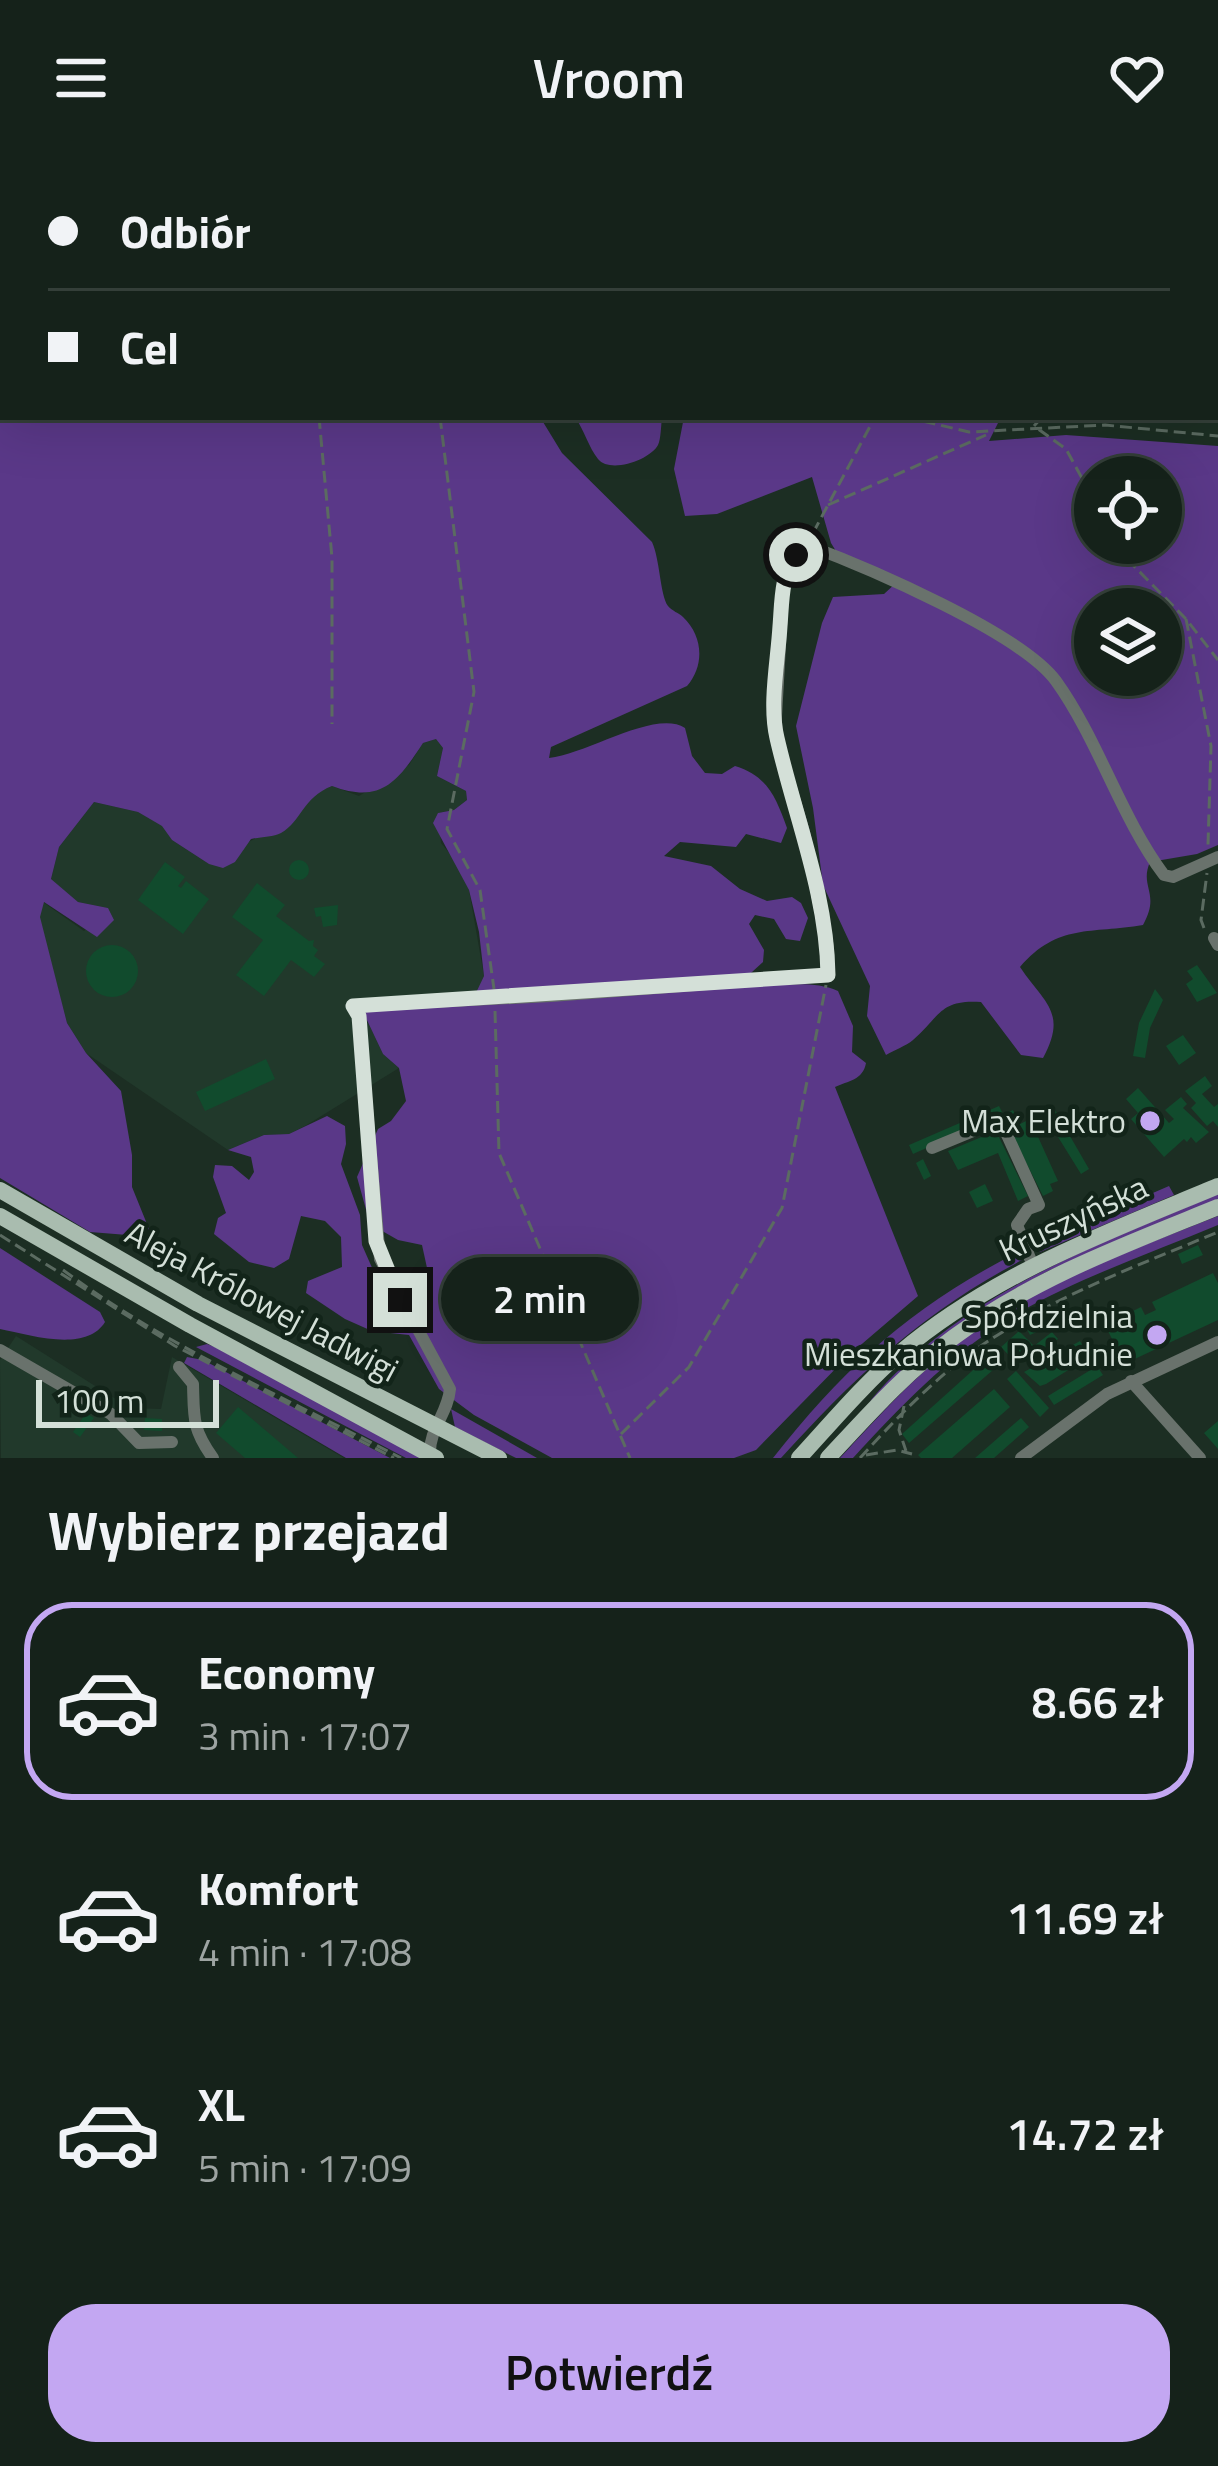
<!DOCTYPE html>
<html lang="pl">
<meta charset="utf-8">
<style>
:root{--surface:#15221a;--page:#1e2a23;--text:#f1f3f6;--muted:#9da4a2;--line:#343f39;--accent:#c3a7f2}
body{margin:0;font-family:"Titillium Web",sans-serif;background:var(--page);color:var(--text);height:100vh;display:flex;flex-direction:column;font-size:45px;white-space:nowrap}
*{box-sizing:border-box;margin:0}
p{font-size:39px;color:var(--muted)}
.icon{flex:none;width:66px;height:66px;fill:none;stroke:currentColor;stroke-width:2;stroke-linecap:round;stroke-linejoin:round}
.map{position:relative;height:1302px;overflow:hidden}
.details{display:flex;flex-direction:column;background:var(--surface);flex:1}
.details>*{flex:none}
.banner{position:absolute;left:0px;top:0px;width:1218px;height:264px;box-shadow:0 12px 48px #0002,0 0 0 3px var(--line);display:grid;align-content:center;height:264px;padding:0 48px;background:var(--surface)}
.tools{position:absolute;left:1074px;top:300px;display:grid;gap:24px}
.tools a{display:grid;place-items:center;width:108px;height:108px;border-radius:50%;background:var(--surface);box-shadow:0 12px 48px #0002,0 0 0 3px var(--line);font-size:60px}
.scale{position:absolute;left:36px;bottom:30px;width:183px;box-sizing:border-box;padding-left:12px;border:6px solid #d4e0d8;border-top:0;font-size:33px;line-height:42px;white-space:nowrap;color:#d4e0d8;-webkit-text-stroke:9px #122419;paint-order:stroke}
.end{position:absolute;width:54px;height:54px;margin:-27px;border:15px solid #d4e0d8;background:#111;box-shadow:0 0 0 6px #111}
.from{border-radius:50%}
.bubble{position:absolute;height:84px;border-radius:42px;background:var(--surface);box-shadow:0 12px 48px #0002,0 0 0 3px var(--line);font-size:39px;font-weight:600;line-height:84px;text-align:center}
.banner b{display:flex;align-items:center;gap:42px;height:114px;font-size:45px}
.banner b+b{border-top:3px solid var(--line)}
.banner i{width:30px;height:30px;background:var(--text)}
ul{padding:0;list-style:none}
li{display:flex;align-items:center;gap:36px;height:198px;margin:0 24px 18px;padding:0 24px;border:6px solid transparent;border-radius:48px}
li div{flex:1}
li b{display:block;font-size:45px}
li em{font-style:normal;font-weight:600}
li.on{border-color:var(--accent)}
li>.icon{width:108px;height:108px;stroke-width:1.5}
h2{padding:0 48px;font-size:54px;line-height:144px}
.cta{display:flex;gap:24px;margin-top:auto;padding:24px 48px}
.cta a{flex:1;height:138px;border-radius:48px;background:var(--accent);color:#111;font-size:48px;font-weight:600;line-height:138px;text-align:center}
header{display:flex;justify-content:space-between;align-items:center;height:156px;padding:0 48px;background:var(--surface);font-size:54px;font-weight:600}
.map>svg:first-child{display:block}
</style>
<header><svg class="icon" aria-label="menu" viewBox="0 0 24 24"><path d="M4 6h16M4 12h16M4 18h16"/></svg>Vroom<svg class="icon" aria-label="heart" viewBox="0 0 24 24"><path d="M12 20l-8-8c-3-5 5-10 8-4 3-6 11-1 8 4z"/></svg></header>
<div class="map">
<svg width="1218" height="1302" viewBox="0 0 1218 1302">
<rect width="100%" height="100%" fill="#1c2e23"/>
<path fill="#21392b" d="M436 583 443 592 437 620 466 635 467 644 454 654 438 657 441 687 455 704 469 734 484 820 475 841 365 860 383 898 399 912 305 970 289 978 264 979 228 994 86 897 67 867 39 761 43 746 84 775 108 752 78 746 51 724 59 691 94 646 138 656 163 670 172 684 209 708 235 706 245 688 296 660 309 642 319 635 332 630 359 640 409 609 423 587Z
M16 1180 130 1252 161 1253 172 1201 344 1302H1L0 1204Z"/>
<path fill="#593786" d="M575 261H662C661 269 661 283 658 289 650 304 610 318 598 303 589 292 584 274 575 261Z
M1169 1030 1174 1039 1040 1096 1030 1090Z
M1218 1038V1043L1050 1114 1013 1134 870 1245C960 1139 1093 1090 1218 1038Z
M1218 1060V1069C1147 1099 1071 1124 1005 1165 947 1202 900 1251 853 1302H840C880 1259 919 1215 967 1180 1043 1126 1132 1094 1218 1060Z
M1022 1094V1104C920 1158 858 1218 781 1302H773C848 1207 914 1149 1022 1094Z
M207 1188 215 1191 422 1302H406L196 1191Z
M187 1201 203 1204 390 1302H346L184 1207Z
M451 1253 537 1302H516L455 1271Z"/>
<path fill="#5a3888" fill-rule="evenodd" d="M0 0H451L452 3H3V261H540L562 297 652 386C660 403 660 439 668 450 672 455 679 457 683 461 703 480 705 509 687 530L551 591 549 602C588 598 655 553 685 572L692 600 705 617 722 618 735 610C768 620 776 642 787 672L781 687 746 678 736 691 680 686 664 700 711 710 740 733 767 745 792 741 801 747 808 762 800 785 786 783 774 763 755 759 749 768 764 794 763 806 741 826C774 835 805 821 838 835L853 870 852 896 866 907C863 924 848 925 835 931L918 1140 849 1199 756 1294 734 1302H552L474 1259 439 1233 409 1179 372 1175 345 1163 306 1137 308 1125 342 1111 341 1081 325 1065 301 1060 289 1103 274 1112 249 1106 214 1078 218 1062 226 1057 213 1021 215 1009 232 1010 249 1024 254 1016 251 1001 228 994 264 979 289 978 327 960 345 970 346 988 341 1008 360 1059 362 1089 381 1132 418 1134 429 1121 422 1089 398 1084 370 1068 357 1021 378 973 391 965 406 945 399 912 383 898 365 860 368 850 382 841H474L484 820 479 776 469 734 433 667 438 657 454 654 467 644 466 635 437 620 443 592 436 583 423 587C397 627 380 648 332 630 302 642 302 665 281 677 273 681 260 681 251 683L235 706 223 712 209 708 172 684 162 670 138 656 94 646 59 691 51 723 78 746 108 752 114 764 97 781 44 746 40 761 67 867 86 897 121 935 132 999V1031L149 1073 140 1080 90 1076 0 1022Z
M689 0H1218V221L1215 222V3Z
M684 261H1001L989 285 1066 279 1218 290V689L1197 698 1150 706C1139 731 1161 737 1143 769 1091 778 1058 767 1020 811 1044 847 1068 856 1043 902L1021 899 981 846C939 843 940 861 913 884 906 890 894 894 886 899L867 860 870 830 823 729 813 652 796 570 822 467 833 441 884 438 897 426 842 405 831 387 812 321 717 358 685 360 674 313ZM1095 321H1161V387H1095ZM1095 453H1161V519H1095Z
M0 1092 100 1156 105 1166C86 1197 30 1179 0 1173Z"/>
<path fill="#114b2d" d="M289 714a10 10 0 1 1 20 0a10 10 0 1 1-20 0Z
M165 706 185 721 178 730 181 732 186 725 209 743 183 778 138 744Z
M257 727 285 749 276 760 309 785 314 784 313 790 318 794 314 800 325 808 314 821 291 804 264 840 236 819 263 784 232 761Z
M338 749 337 769 323 771 321 760 316 761 314 752Z
M86 815a26 26 0 1 1 52 0a26 26 0 1 1-52 0Z
M1197 809 1217 837 1197 846 1186 828 1193 823 1187 815Z
M1155 833 1163 844 1150 872 1145 902 1133 900 1139 867Z
M1183 879 1196 897 1179 909 1166 890Z
M266 903 275 923 205 955 196 936Z
M1205 920 1212 930 1202 938 1214 951 1218 948V971L1213 965 1207 970 1191 952 1196 947 1185 935Z
M1138 932 1169 967 1174 963 1165 954 1181 941 1187 948 1183 952 1209 976 1196 987 1191 981 1187 986 1184 983 1164 1001 1131 963 1138 957 1126 943Z
M999 950 1003 958 913 998 909 989Z
M1013 954 1020 968 1030 963 1058 1025 1050 1028 1053 1035 1043 1040 1002 959Z
M1055 954 1089 1013 1081 1018 1045 960Z
M996 975 1028 1040 1018 1045 998 997 958 1014 948 995Z
M923 1003 931 1020 924 1024 916 1007Z
M985 1028 993 1045 977 1052 969 1036Z
M1198 1089 1203 1099 1182 1108 1178 1098Z
M1213 1117 1218 1127V1164L1124 1208 1121 1202 1115 1205 1112 1198 1118 1195 1105 1169 1141 1151 1145 1159 1156 1154 1152 1146Z
M1066 1150 1071 1160 1030 1179 1025 1169Z
M1019 1175 1034 1190 1052 1176 1058 1183 1040 1197 1035 1191 1017 1208 1001 1191Z
M1080 1185 1089 1201 1046 1228 1040 1230 1024 1216Z
M992 1197 1001 1207 909 1287 902 1278Z
M1097 1210 1103 1219 1054 1249 1048 1240Z
M1016 1215 1049 1252 1040 1261 1007 1223Z
M994 1233 1010 1251 952 1302H921L918 1299Z
M238 1251 298 1302H245L216 1277Z
M86 1257 94 1262 80 1281 73 1276Z
M145 1262 162 1263V1275L144 1274Z
M1021 1262 1029 1271 994 1302H975Z
M1218 1265V1293L1204 1277Z"/>
<g fill="none" stroke-linecap="round" stroke-linejoin="round">
<path stroke="#5b6b61" stroke-width="3" stroke-dasharray="12 6" stroke-linecap="butt" d="M296 0V3
M371 0 372 3
M725 0 727 3
M1033 3 1035 0
M1215 115 1218 113
M319 261 332 402V568
M440 261 474 536 447 673 480 734 494 833
M906 261 969 276 1105 269 1218 280
M1042 261 1034 270 1066 293 1095 346
M828 349 986 279
M813 377 875 261
M1119 387 1127 403 1186 463 1218 504
M1186 463 1211 590 1208 689
M1204 772 1201 764 1207 717
M495 855 499 997 630 1302
M0 1079 175 1190 394 1302
M63 1114C165 1190 288 1243 401 1302
M904 1250 899 1274 906 1295
M621 1278 689 1211 782 1052 826 829
M866 1299 897 1294 912 1298
M860 1302C893 1266 928 1229 968 1199 1044 1144 1132 1112 1218 1076"/>
<path stroke="#69726c" stroke-width="12" d="M1214 782 1218 789
M932 992 995 966 1003 970 1039 1049 1028 1053 1017 1069 1033 1110
M0 1194 111 1258 139 1287 172 1286
M179 1211 193 1228C194 1262 192 1273 213 1302
M1131 1225 1200 1302
M430 1298C429 1273 448 1257 450 1233L380 1103 359 860 353 850 551 840 828 819V791L804 676 775 578 783 436 787 410 807 389C866 411 1021 477 1056 525 1099 585 1120 660 1164 719L1173 721 1218 701
M1021 1302 1107 1238 1218 1186"/>
<path stroke="#a9bcaf" stroke-width="16" d="M0 1034 198 1148 499 1302
M0 1060 190 1169 436 1302
M799 1302C832 1266 864 1228 901 1196 993 1118 1108 1076 1218 1030
M828 1302C868 1259 907 1215 954 1181 1034 1122 1127 1088 1218 1051"/>
</g>
<g fill="none" stroke-linecap="round" stroke-linejoin="round">
<path stroke="#d4e0d8" stroke-width="15" d="M400 1144 376 1085 359 860 353 850 828 819C827 738 795 661 777 582 769 548 778 505 780 470 782 446 781 419 796 399"/>
</g>
<g fill="#c3a7f2" stroke="#122419" stroke-width="4.5">
<circle cx="1150" cy="965" r="12"/>
<circle cx="1157" cy="1179" r="12"/>
</g>
<g text-anchor="middle" dominant-baseline="central" stroke-width="9" stroke-linejoin="round" paint-order="stroke">
<g font-size="33" fill="#d4e0d8" stroke="#122419" text-anchor="end">
<text x="1126" y="965">Max Elektro</text>
<text x="1133" y="1160">Spółdzielnia<tspan x="1133" dy="38">Mieszkaniowa Południe</tspan></text>
</g>
<g font-size="33" fill="#d4e0d8" stroke="#122419">
<text transform="translate(1073 1062) rotate(-25)">Kruszyńska</text>
<text transform="translate(262 1145) rotate(28)">Aleja Królowej Jadwigi</text>
</g>
</g>
</svg>
<div class="tools">
<a><svg class="icon" aria-label="locate" viewBox="0 0 24 24"><circle cx="12" cy="12" r="6"/><path d="M12 2v4M12 18v4M2 12h4M18 12h4"/></svg></a>
<a><svg class="icon" aria-label="layers" viewBox="0 0 24 24"><path d="M12 4l9 5-9 5-9-5zM3 14l9 5 9-5"/></svg></a>
</div>
<div class="scale">100 m</div>
<i class="end from" style="left:796px;top:399px"></i>
<i class="end" style="left:400px;top:1144px"></i>
<div class="bubble" style="left:441px;top:1101px;width:198px">2 min</div>
<div class="banner">
<b><i class="from"></i>Odbiór</b>
<b><i></i>Cel</b>
</div>
</div>
<section class="details">
<h2>Wybierz przejazd</h2>
<ul>
<li class="on"><svg class="icon" aria-label="car" viewBox="0 0 24 24"><path d="M5 17H2v-5l4-1 3-4h7l3 4 3 1v5h-3M9 17h6M6 11h13"/><circle cx="7" cy="17" r="2"/><circle cx="17" cy="17" r="2"/></svg><div><b>Economy</b><p>3 min · 17:07</p></div><em>8.66 zł</em></li>
<li><svg class="icon" aria-label="car" viewBox="0 0 24 24"><path d="M5 17H2v-5l4-1 3-4h7l3 4 3 1v5h-3M9 17h6M6 11h13"/><circle cx="7" cy="17" r="2"/><circle cx="17" cy="17" r="2"/></svg><div><b>Komfort</b><p>4 min · 17:08</p></div><em>11.69 zł</em></li>
<li><svg class="icon" aria-label="car" viewBox="0 0 24 24"><path d="M5 17H2v-5l4-1 3-4h7l3 4 3 1v5h-3M9 17h6M6 11h13"/><circle cx="7" cy="17" r="2"/><circle cx="17" cy="17" r="2"/></svg><div><b>XL</b><p>5 min · 17:09</p></div><em>14.72 zł</em></li>
</ul>
<div class="cta"><a>Potwierdź</a></div>
</section>
